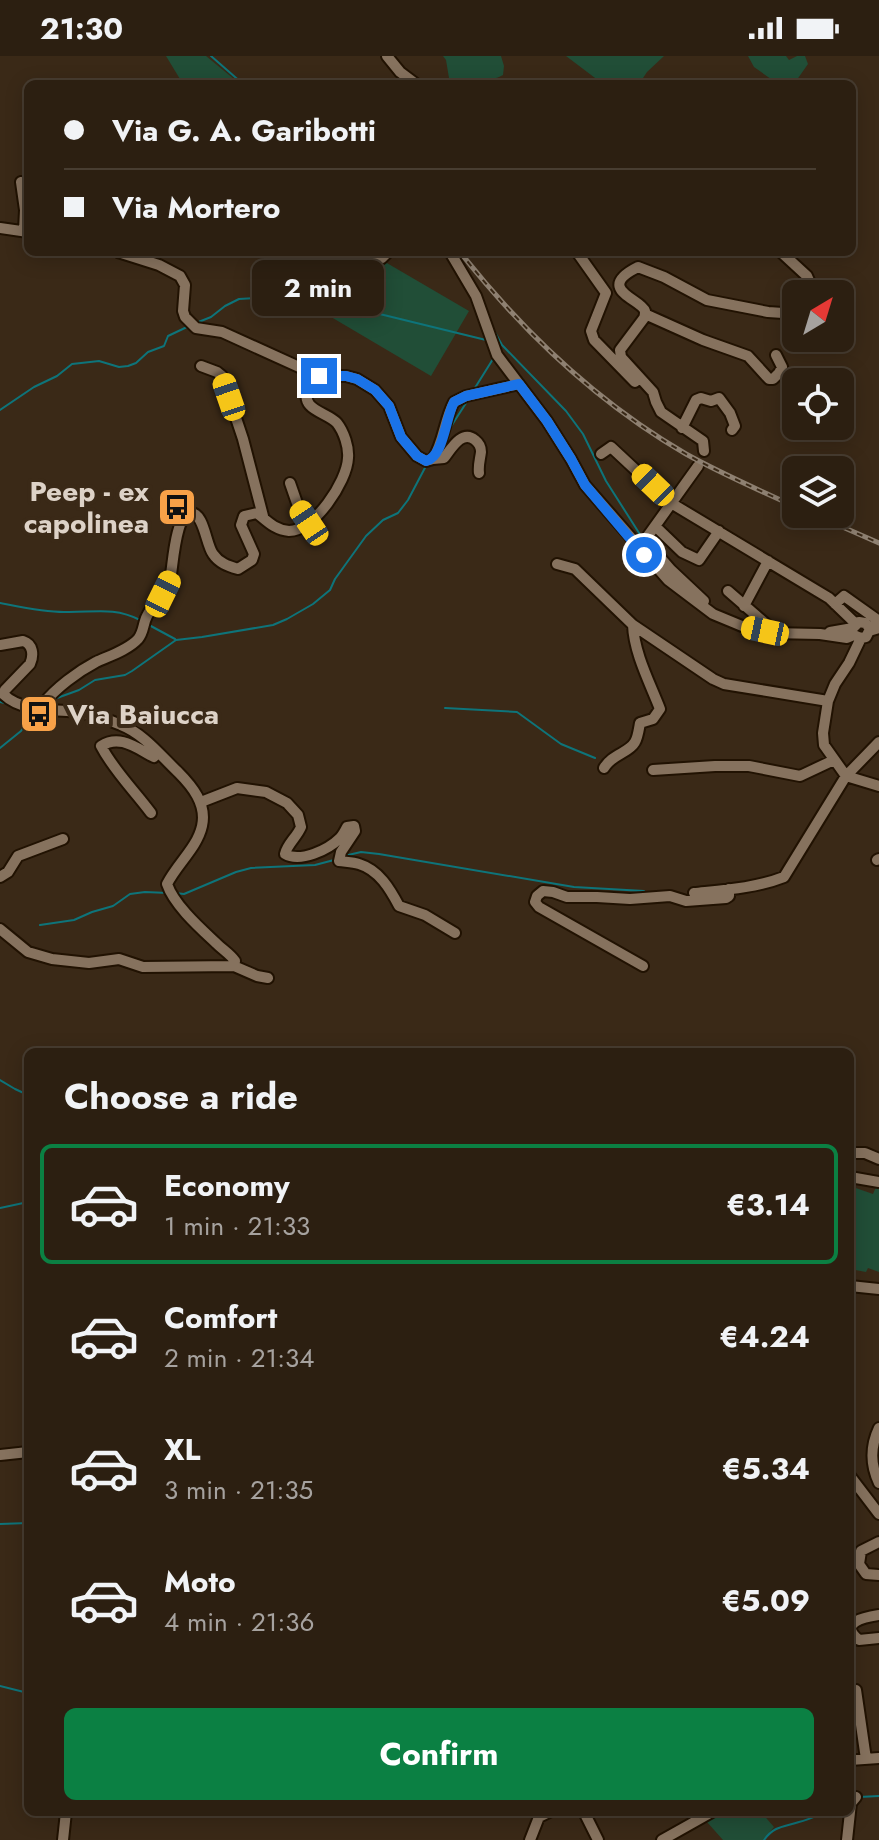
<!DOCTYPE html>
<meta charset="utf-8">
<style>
:root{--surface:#2c1f11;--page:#382c1f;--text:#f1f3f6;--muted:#a6a29f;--line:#483d31;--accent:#0b8043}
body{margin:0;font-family:Jost,sans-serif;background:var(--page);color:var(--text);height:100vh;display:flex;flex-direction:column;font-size:30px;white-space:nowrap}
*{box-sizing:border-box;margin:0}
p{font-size:26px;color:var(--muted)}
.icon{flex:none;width:44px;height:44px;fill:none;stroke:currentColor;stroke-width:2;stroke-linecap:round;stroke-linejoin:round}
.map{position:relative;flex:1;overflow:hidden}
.side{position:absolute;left:24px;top:992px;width:830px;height:768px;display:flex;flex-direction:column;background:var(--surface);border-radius:12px;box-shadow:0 4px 20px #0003,0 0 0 2px var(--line)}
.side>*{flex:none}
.top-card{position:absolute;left:24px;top:24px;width:832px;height:176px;border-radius:12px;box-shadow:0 4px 20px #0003,0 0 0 2px var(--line);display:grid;align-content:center;height:176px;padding:0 40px;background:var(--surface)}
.needle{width:52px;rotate:38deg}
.fabs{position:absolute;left:782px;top:224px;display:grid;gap:16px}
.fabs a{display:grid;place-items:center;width:72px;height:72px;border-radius:12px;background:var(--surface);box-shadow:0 4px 20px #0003,0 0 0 2px var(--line);font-size:40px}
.end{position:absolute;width:36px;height:36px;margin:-18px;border:10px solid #1a73e8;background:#fff;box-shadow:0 0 0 4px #fff}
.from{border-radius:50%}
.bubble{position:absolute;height:56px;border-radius:12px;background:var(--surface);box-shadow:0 4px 20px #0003,0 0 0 2px var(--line);font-size:26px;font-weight:700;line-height:56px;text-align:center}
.car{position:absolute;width:24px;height:48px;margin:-24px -12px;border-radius:10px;box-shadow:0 0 6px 2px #0007;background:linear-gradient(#f5c518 24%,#345 0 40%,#f5c518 0 76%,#345 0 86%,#f5c518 0)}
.top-card b{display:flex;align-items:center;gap:28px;height:76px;font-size:30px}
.top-card b+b{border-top:2px solid var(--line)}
.top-card i{width:20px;height:20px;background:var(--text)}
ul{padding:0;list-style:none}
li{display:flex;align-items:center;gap:24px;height:120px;margin:0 16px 12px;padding:0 24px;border:4px solid transparent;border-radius:12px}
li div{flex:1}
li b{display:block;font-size:30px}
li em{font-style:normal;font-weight:700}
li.on{border-color:var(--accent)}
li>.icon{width:72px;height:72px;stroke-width:1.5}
h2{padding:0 40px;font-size:36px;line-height:96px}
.button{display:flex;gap:16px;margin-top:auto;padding:16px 40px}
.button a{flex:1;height:92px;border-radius:12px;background:var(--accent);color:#fff;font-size:32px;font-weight:700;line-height:92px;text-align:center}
.status{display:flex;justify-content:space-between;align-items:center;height:56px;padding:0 40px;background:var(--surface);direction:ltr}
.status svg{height:22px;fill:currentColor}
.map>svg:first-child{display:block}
</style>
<div class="status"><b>21:30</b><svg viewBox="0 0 49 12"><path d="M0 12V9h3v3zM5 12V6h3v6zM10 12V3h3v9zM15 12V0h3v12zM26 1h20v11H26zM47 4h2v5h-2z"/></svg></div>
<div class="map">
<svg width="879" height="1784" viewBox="0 0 879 1784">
<rect width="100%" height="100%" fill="#3a2917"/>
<path fill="#214e37" d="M166 0H206L240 28H183Z
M443 0H501L504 10 503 19C495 24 488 22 480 25V28H450L446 4Z
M566 0H664L647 16 639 28H603Z
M748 0H786L789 4 797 0H805L808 8 794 28H778L754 11Z
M331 196H356L334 235 315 224Z
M362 196H368L469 255 431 320 326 258Z
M850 1130 873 1138 876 1131 879 1132V1216L868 1212 866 1216 850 1213Z
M719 1756H761L774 1771 763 1784H723L707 1766V1763Z"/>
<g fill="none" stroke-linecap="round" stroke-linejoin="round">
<path stroke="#0e747a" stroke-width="2" d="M211 0 243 28
M196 267 211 261 225 250 239 243 302 239 486 284
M492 271 502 289 566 355 583 378 606 425 641 480
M473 335 493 303
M0 354 34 331 57 320 72 308 99 305 119 311 128 310 136 307 148 296 164 290 168 280 187 271
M450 372 468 344
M0 547C21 551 43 556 64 556 92 557 113 550 140 564
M149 569 175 583
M0 646 9 648
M49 649 57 642 79 634 95 624 125 619 132 615 176 584 202 581 273 569 287 563 313 548 330 534 335 523 366 480 383 464 398 457 408 444 427 408
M445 652 517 656 561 688 595 702
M0 692 21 675 34 656
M344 800 361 796 379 798 574 831 644 835
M175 837 184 838 236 816 251 812 315 809 334 804
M40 869 74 864 92 856 113 850 130 838 145 836 168 837
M0 1024 15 1033 28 1039
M0 1152 28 1146
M0 1468 28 1467
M0 1630 28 1637
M859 1741 879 1740
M764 1784C774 1770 783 1771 799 1766 808 1764 816 1760 825 1756"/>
<defs>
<path id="minor" d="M387 0 400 16 416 28
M21 126 25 154 24 175
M0 172 28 176
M118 196 159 209 180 220 185 229 183 255 185 261 196 272 222 276 319 320H346L357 323 375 334 389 350 401 381 417 400 426 405 433 403C444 385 444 365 454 346L466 340 519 328
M370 196 382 202 388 196
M450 196 476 240 497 299 547 365 571 403 585 429 668 524 713 558 742 570 770 577 820 578 847 582 854 579 861 582 866 581 869 575 879 572
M577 196 606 237 591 275 594 284 635 326
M781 196 807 220 815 238
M645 258 703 284 748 300 769 323H773L779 317 782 311 776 299
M201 310 217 316 222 320 243 383 263 460
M682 372 696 344 701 342 711 345 719 342 730 357 735 370 732 374
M704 395 703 385 661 356 656 346 653 336 621 301 620 294 644 262C645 260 645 258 645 255 641 243 594 233 638 211L664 221 707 244 768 256 783 257 796 262
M601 398 611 391 671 447 829 542 856 568
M433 403 444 402C451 393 462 373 475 384 479 387 481 391 481 396 480 404 478 409 479 417
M698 410 645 484 671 514 704 545
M290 427 299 453 309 467
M655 470 682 496 699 504 719 475
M557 508 575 513 633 569 713 623 724 628 828 645
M728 535 766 568
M835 548 844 540 879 565
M744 550 768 505
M830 576 853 572 859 566 865 567 869 571 876 568
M861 582 849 607 835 628 828 645 823 677 824 689 846 720 879 730
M0 589 23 585C33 588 34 599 30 608L5 634 3 638C19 654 46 654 67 655 84 656 105 662 121 669 144 678 160 699 178 716 192 730 207 748 202 770 197 792 177 808 167 828 174 849 200 872 216 887 223 894 230 898 235 905L234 910
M44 653 43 648C56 632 77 616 96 606 109 600 128 594 138 583 144 576 143 567 147 560 151 551 160 544 164 535 167 530 170 524 171 518 173 507 176 457 191 457 204 457 206 489 213 498 219 507 228 510 238 513L252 504 254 498 241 469 244 460 257 457C267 465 275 474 289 475 314 475 347 426 348 402 349 391 344 376 337 367 327 356 300 354 308 334 311 327 314 324 319 320
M604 712C612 698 629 697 635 686 638 681 639 672 640 667L653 663 660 653C650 627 634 597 633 569
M653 714 715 710H749L800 720 834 704
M201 746 237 732 266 736 287 747 298 759 301 771C297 781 287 788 285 798 300 807 328 794 340 782 343 779 345 775 347 771L354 770 355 775 341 796 339 805C346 806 353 806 359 808 379 814 390 833 399 850L425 859 455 877
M151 757C134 734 114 715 101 690 120 678 136 692 154 701L158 696
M877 804 879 803
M0 821 8 816 18 800 63 783
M694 837C723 834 756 832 784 821L846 720 879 686
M0 873 28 896 52 903 89 907 119 903 143 911 234 910 257 920 268 922
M643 910 539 851 535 846 537 840 543 835 553 836 567 841H597L630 843 670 840 686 845 726 842 729 840V833
M850 1097H865L879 1103
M850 1121 879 1126
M850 1230 879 1233
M879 1372C870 1391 870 1408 879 1427
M0 1399 28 1396
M850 1420 879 1458
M879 1486 861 1495 859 1508 866 1518 879 1519
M879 1559C866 1561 837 1566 859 1584L879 1582
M856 1634 866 1703
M850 1704 879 1702
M584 1756 598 1784
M63 1784 66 1756
M530 1784 539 1761 549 1756
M662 1784 712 1756
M847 1784 851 1747 856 1741"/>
</defs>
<use href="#minor" stroke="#211202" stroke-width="14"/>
<use href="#minor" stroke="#86725e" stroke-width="10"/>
<defs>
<path id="rail" d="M460 196C523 276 598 347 686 398 722 418 759 434 796 451
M813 458 879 487"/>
</defs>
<use href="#rail" stroke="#8e8071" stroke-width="5"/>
<use href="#rail" stroke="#3a2917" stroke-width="2" stroke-dasharray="6" stroke-linecap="butt"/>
</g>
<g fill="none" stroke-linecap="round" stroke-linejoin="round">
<path stroke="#1a73e8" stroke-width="10" d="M319 320H346L357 323 375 334 389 350 401 381 417 400 426 405C444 400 445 363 454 346L466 340 519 328 547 365 571 403 585 429 644 499"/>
</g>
<defs>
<symbol id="bus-square" viewBox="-11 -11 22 22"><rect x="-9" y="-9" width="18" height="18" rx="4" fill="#f7a148" stroke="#3a2917"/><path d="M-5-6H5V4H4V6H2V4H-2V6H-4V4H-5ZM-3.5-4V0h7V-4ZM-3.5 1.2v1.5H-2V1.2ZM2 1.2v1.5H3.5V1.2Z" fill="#111"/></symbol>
</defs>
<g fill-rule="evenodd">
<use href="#bus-square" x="155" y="429" width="44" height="44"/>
<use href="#bus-square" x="17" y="636" width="44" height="44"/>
</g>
<g text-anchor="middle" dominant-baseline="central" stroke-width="8" stroke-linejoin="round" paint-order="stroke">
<g font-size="28" font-weight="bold" fill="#ddd2c7" stroke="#3a2917" text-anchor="end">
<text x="149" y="435">Peep - ex<tspan x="149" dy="32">capolinea</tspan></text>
<text x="67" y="658" text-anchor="start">Via Baiucca</text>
</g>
</g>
</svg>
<div class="fabs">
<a><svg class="needle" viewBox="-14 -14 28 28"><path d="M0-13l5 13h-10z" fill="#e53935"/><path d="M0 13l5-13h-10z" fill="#a6a29f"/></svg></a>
<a><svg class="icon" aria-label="locate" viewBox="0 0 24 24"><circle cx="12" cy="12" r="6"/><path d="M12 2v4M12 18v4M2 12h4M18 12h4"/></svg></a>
<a><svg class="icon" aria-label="layers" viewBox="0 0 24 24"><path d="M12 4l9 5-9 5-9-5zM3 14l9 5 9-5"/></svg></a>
</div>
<i class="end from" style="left:644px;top:499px"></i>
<i class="end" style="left:319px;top:320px"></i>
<div class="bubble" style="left:252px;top:204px;width:132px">2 min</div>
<i class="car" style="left:229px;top:341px;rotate:341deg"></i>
<i class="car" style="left:653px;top:429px;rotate:314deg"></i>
<i class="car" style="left:309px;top:467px;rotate:326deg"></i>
<i class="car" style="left:163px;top:538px;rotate:26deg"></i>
<i class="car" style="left:765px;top:575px;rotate:282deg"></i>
<div class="top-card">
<b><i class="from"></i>Via G. A. Garibotti</b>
<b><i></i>Via Mortero</b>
</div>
<section class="side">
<h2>Choose a ride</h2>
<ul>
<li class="on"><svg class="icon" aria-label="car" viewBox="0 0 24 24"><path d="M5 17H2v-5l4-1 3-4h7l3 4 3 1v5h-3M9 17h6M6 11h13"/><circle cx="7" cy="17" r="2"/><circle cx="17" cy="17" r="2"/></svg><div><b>Economy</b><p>1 min · 21:33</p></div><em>€3.14</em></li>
<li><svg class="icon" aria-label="car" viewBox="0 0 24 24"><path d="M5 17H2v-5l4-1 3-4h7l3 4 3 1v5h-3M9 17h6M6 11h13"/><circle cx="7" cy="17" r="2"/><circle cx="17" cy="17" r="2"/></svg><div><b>Comfort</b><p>2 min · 21:34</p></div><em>€4.24</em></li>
<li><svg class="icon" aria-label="car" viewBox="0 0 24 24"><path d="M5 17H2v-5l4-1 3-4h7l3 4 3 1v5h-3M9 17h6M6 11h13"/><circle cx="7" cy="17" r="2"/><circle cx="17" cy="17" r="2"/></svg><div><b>XL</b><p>3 min · 21:35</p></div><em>€5.34</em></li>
<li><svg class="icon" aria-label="car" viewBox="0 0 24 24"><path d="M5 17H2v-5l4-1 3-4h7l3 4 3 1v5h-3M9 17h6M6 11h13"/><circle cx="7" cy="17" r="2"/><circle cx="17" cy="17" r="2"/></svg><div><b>Moto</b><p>4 min · 21:36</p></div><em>€5.09</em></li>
</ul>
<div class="button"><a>Confirm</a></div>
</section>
</div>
